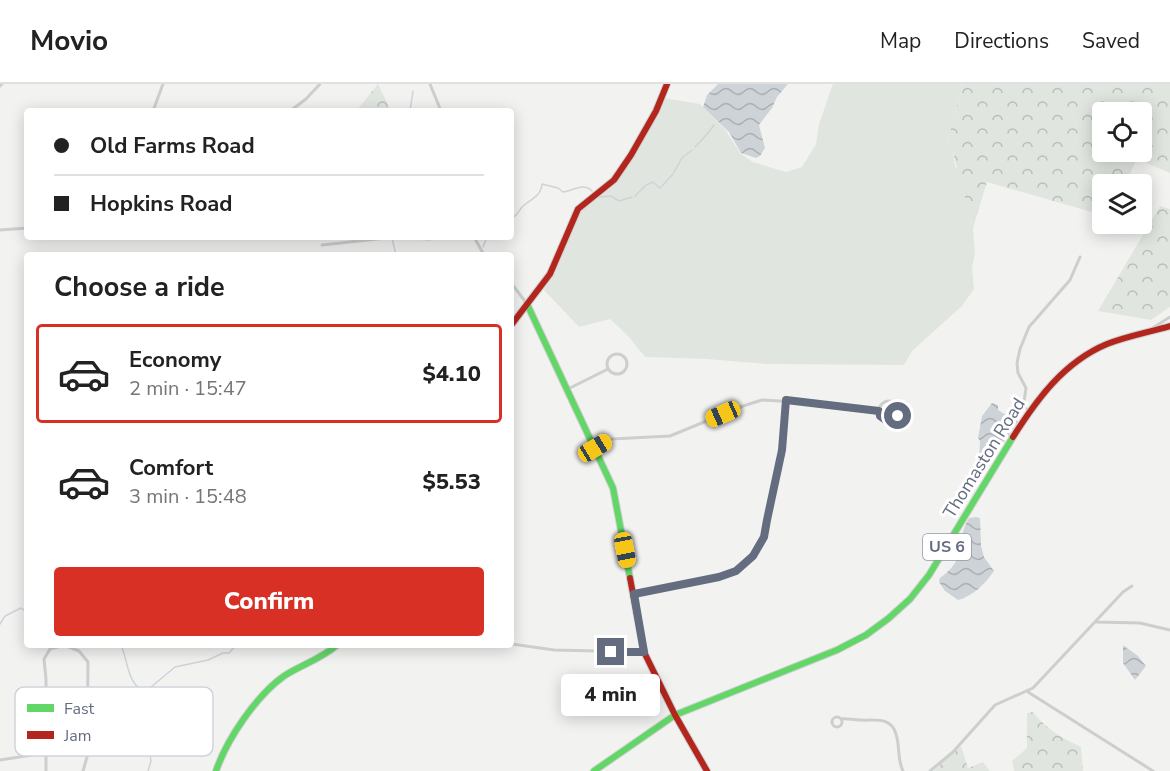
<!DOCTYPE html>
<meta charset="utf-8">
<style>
:root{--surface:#fff;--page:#f6f6f6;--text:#222;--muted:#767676;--line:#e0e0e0;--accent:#d93025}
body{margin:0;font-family:"Nunito Sans",sans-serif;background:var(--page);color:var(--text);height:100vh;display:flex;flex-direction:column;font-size:22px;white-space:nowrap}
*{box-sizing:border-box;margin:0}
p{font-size:20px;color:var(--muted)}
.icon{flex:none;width:33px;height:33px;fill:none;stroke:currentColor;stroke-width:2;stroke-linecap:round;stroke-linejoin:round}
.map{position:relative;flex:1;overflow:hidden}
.details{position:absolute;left:24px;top:168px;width:490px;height:396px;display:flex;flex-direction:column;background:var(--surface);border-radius:6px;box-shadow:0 3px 15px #0003}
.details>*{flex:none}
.guide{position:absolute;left:24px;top:24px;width:490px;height:132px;border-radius:6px;box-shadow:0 3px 15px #0003;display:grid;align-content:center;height:132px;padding:0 30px;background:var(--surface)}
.fabs{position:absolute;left:1092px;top:18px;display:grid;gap:12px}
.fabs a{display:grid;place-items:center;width:60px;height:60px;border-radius:6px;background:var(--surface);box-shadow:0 3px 15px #0003;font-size:30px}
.end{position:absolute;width:27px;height:27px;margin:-14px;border:8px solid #646c80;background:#fff;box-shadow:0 0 0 3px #fff}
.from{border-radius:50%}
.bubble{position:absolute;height:42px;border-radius:6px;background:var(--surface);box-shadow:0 3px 15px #0003;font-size:20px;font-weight:800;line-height:42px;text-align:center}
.car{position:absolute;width:18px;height:36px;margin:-18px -9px;border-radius:8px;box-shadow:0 0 4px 2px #0007;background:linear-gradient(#f5c518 24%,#345 0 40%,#f5c518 0 76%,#345 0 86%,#f5c518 0)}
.guide b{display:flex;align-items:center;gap:21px;height:57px;font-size:22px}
.guide b+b{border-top:2px solid var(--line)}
.guide i{width:15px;height:15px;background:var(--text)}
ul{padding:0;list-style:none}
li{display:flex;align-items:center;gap:18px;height:99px;margin:0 12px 9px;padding:0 18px;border:3px solid transparent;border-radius:6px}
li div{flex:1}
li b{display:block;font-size:22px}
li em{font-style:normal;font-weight:800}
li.selected{border-color:var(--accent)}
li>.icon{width:54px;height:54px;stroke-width:1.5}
h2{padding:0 30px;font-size:27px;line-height:72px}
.primary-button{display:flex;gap:12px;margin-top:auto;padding:12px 30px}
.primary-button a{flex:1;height:69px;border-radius:6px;background:var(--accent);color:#fff;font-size:24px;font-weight:800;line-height:69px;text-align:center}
header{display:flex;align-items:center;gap:36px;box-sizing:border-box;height:84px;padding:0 30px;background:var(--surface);border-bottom:2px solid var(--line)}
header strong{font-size:28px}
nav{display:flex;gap:33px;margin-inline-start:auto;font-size:21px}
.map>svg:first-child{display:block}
</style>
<header>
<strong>Movio</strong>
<nav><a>Map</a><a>Directions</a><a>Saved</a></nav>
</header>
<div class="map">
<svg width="1170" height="687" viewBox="0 0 1170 687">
<defs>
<pattern id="park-crowns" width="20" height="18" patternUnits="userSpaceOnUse" patternTransform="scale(1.5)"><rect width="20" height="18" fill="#e0e6df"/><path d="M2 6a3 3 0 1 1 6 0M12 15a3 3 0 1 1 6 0" fill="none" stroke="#b9beba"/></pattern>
<pattern id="water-waves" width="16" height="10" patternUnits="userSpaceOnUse" patternTransform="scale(1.5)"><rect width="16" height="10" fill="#ced3d7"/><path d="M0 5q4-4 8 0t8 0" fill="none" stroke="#abafb4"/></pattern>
</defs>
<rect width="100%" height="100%" fill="#f2f3f1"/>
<path fill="#e0e6df" d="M833 0H963L948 56 952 64 955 82 963 95 964 109 973 144 975 169 972 184 974 205 962 222 912 267 904 281 766 280 706 275 645 273 628 252 610 235 579 243 544 206 559 179 580 127 612 103 625 86 657 31 664 14 700 20 724 44 741 70 753 78 786 88 802 83 816 60 819 40Z"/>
<path fill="url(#park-crowns)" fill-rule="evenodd" d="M378 0 391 27H356Z
M963 0H1170V89L1137 75 1125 100H1102V131L987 98 973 144 952 65 948 56ZM1142 28V68H1102V28Z
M1160 122 1170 125V223L1151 236 1098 227Z
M1033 628C1046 645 1062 654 1081 663L1083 687H1014L1012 677 1027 664V629Z
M961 662 968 684 983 678 990 687H933Z"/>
<path fill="url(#water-waves)" d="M718 0H788L777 13 772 24 759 41 765 64 760 72 756 74 741 69 729 48 703 23 707 11Z
M992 319 998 321V326L1006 331 1014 328 1018 338 974 400 979 379 980 357 978 354 982 332Z
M976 433 980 434 981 462 984 473 994 487C985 500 973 512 958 516L945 507 939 498 940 494C970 472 954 459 969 434Z
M1123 561 1138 572 1146 582 1135 596 1123 579Z"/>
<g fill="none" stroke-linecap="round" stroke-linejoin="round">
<path stroke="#ced3d7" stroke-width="1.5" d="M410 27 413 7
M695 63C702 56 708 50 714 41
M598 111 600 113 611 112 619 117 632 113
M635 112 646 101 653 98 660 104 673 90 682 74 692 66
M512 134C518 131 518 128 522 123 530 115 541 113 542 100L558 104 563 108C573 107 583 98 592 107
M392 154 396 171
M483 163 487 153
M477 171 478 169
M0 540 5 532 21 524 24 526 27 531
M121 561C129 579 126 600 147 609
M148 609 151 603 175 583 208 576 223 569H229L236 561
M148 687 151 677 150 671 154 667 160 653 154 642 147 647 143 645C141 633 149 622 148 610"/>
<defs>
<path id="fast" d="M527 220 613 404 630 494
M216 687C227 655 256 612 284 592 301 581 321 575 337 561
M594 687 675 631 837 566 866 551 889 534 910 515 929 491 1013 353"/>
<path id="jam" d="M512 240 550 190 578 125 614 96 631 71 656 27 667 0
M1013 353C1037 315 1064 278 1107 260 1127 252 1150 248 1170 242
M630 494 644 568 675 631 707 687"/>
</defs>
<use href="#fast" stroke="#d0d0d1" stroke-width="8"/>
<use href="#jam" stroke="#d0d0d1" stroke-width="8"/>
<path stroke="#cdcece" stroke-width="3" d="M430 0 441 27
M0 2 2 0
M153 27 163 0
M290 27 306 15 320 0
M0 146 27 144
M474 153 484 171
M322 161 395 153 429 155 443 153
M512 200 527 220
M1151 245 1170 233
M607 280a10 10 0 1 1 20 0a10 10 0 1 1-20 0Z
M568 305 608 285
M879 327a10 10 0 1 1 20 0a10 10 0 1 1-20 0Z
M1030 327 1025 324 1024 318 1026 304 1018 289 1017 279 1020 265 1029 243 1070 196 1080 173
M595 364 612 355 670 352 743 322 762 316 832 320 879 327
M634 510 719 493 736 487 753 472 764 453 767 436 782 366 786 316
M1096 538 1140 539 1170 546
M512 560 554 566 644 568
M1028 608 1153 687
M832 638a5 5 0 1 1 10 0a5 5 0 1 1-10 0Z
M841 635C847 634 853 636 860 636 874 637 891 632 896 650 900 662 897 675 903 687
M0 676 45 669
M46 687V595L44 575 50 565 64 561 79 567 88 578 87 673 83 687
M930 687 953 668 995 621 1033 604 1123 508 1132 502"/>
<use href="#fast" stroke="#63d668" stroke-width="6"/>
<use href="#jam" stroke="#b3261e" stroke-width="6"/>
</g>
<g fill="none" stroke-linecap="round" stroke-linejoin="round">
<path stroke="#646c80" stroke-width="8" d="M611 568H644L634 510 719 493 736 487 753 472 764 453 767 436 782 366 786 316 879 327 880 332 887 337 893 336 898 332"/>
</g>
<g text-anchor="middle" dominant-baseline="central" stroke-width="6" stroke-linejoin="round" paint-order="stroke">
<rect fill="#fff" stroke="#9298a6" stroke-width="1.5" x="923" y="450" width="48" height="26" rx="4.5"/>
<g font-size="16" font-weight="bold" fill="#646c80">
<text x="947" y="463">US 6</text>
</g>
<g font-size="18" fill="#646c80" stroke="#fff">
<text transform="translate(984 374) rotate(-58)">Thomaston Road</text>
</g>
</g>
<rect x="15" y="603" width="198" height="69" rx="9" fill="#fff" stroke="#d0d3d9" stroke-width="1.5"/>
<rect x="27" y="620" width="27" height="8" fill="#63d668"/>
<rect x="27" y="647" width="27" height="8" fill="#b3261e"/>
<g font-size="16" fill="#646c80">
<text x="64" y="630">Fast</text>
<text x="64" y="657">Jam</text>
</g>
</svg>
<div class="fabs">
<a><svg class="icon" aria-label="locate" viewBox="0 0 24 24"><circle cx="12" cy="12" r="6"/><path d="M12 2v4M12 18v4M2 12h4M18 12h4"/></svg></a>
<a><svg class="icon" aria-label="layers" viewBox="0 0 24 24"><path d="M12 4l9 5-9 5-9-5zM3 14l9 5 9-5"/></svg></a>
</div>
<i class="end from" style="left:898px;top:332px"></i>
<i class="end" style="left:611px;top:568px"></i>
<div class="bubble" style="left:561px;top:590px;width:99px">4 min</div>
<i class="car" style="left:723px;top:330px;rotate:246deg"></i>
<i class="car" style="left:595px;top:364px;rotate:59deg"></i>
<i class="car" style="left:625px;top:466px;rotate:169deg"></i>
<div class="guide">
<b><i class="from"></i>Old Farms Road</b>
<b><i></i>Hopkins Road</b>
</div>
<section class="details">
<h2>Choose a ride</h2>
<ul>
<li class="selected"><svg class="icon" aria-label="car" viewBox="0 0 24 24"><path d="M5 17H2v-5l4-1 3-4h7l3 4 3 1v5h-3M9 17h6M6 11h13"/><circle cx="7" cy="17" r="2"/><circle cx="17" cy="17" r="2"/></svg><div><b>Economy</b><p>2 min · 15:47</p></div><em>$4.10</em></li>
<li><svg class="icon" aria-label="car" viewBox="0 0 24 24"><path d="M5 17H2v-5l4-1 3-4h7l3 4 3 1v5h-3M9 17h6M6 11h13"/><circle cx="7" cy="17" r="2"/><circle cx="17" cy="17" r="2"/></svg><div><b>Comfort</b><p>3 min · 15:48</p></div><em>$5.53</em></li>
</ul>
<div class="primary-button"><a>Confirm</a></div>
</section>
</div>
